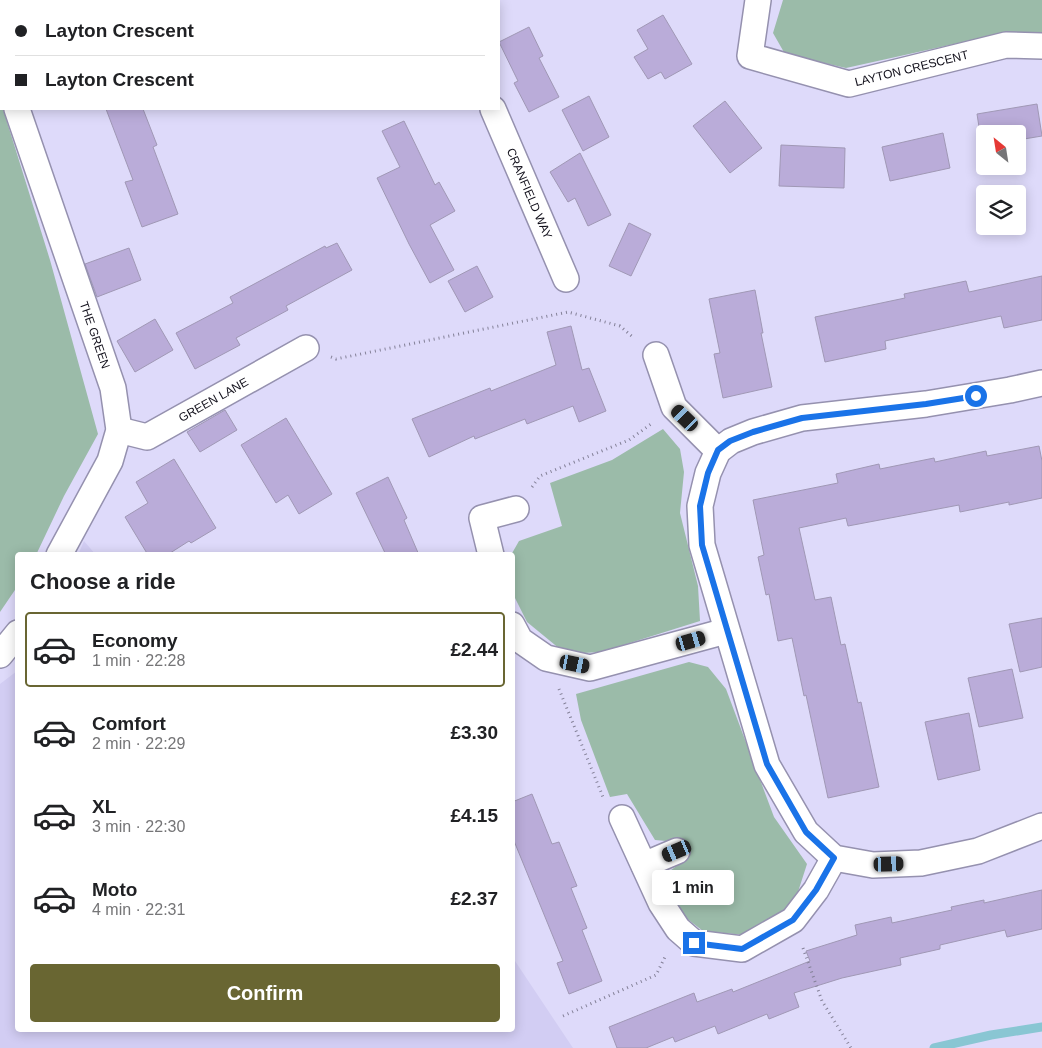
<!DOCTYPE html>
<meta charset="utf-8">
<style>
:root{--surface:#fff;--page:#f2f2f2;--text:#202124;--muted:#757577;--line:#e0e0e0;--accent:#696632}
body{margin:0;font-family:Arial,sans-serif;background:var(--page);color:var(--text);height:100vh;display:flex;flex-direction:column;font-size:19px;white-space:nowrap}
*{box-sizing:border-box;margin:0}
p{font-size:16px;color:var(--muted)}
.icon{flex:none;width:28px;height:28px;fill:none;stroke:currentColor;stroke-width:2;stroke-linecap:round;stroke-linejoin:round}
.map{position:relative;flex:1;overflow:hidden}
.side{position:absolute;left:15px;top:552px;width:500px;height:480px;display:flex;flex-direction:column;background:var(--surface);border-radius:5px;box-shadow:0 2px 12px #0003}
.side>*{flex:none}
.hud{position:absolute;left:0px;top:0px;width:500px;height:110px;box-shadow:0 2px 12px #0003;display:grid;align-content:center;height:110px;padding:0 15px;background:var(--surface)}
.needle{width:32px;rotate:330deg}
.tools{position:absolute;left:976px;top:125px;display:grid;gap:10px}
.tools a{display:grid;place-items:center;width:50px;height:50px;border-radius:5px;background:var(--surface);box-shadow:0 2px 12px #0003;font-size:25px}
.end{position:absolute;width:22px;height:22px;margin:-11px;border:6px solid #1a73e8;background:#fff;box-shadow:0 0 0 2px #fff}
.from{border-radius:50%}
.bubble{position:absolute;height:35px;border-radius:5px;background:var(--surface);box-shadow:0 2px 12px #0003;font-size:16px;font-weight:800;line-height:35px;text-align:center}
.car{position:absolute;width:15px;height:30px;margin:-15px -8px;border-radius:6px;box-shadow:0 0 4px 1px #0007;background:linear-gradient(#222 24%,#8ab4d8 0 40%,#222 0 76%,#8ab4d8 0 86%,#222 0)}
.hud b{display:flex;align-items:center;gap:18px;height:48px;font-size:19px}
.hud b+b{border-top:1px solid var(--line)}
.hud i{width:12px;height:12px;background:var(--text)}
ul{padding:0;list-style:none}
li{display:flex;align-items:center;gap:15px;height:75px;margin:0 10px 8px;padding:0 5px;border:2px solid transparent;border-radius:5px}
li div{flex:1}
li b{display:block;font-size:19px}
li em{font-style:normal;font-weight:800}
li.active{border-color:var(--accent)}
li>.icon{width:45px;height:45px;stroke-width:1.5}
h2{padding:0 15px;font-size:22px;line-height:60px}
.primary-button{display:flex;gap:10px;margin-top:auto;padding:10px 15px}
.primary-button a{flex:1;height:58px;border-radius:5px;background:var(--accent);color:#fff;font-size:20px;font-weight:800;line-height:58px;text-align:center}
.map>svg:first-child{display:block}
</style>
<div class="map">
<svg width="1042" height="1048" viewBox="0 0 1042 1048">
<rect width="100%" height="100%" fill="#dedafa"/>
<path fill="#d2cdf3" d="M84 541 96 555H78Z
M17 671 18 1030H512L513 958 573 1048H0V684Z"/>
<path fill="#9bbba9" d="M783 0H1042V35L1004 33 846 68 785 54 773 33Z
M0 98 1 109H3L50 260 98 434 64 496 36 555H18L17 587 0 612Z
M663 429 680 449 684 472 680 513 698 586 700 621 601 652 566 654 527 622 515 598 513 585 512 555H511L519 541 562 526 550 483 612 460Z
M689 662 708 667 726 689 774 817 807 864 797 895 784 917 745 935 703 931 686 918 662 877 687 858 677 842 655 840 627 794 610 797 581 720 576 694Z"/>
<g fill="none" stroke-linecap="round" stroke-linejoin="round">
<path stroke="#89c6d3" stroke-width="9" d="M934 1048 991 1035 1042 1027"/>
</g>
<path fill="#baacd9" stroke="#a098b5" d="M663 15 692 64 665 79 661 72 648 79 634 57 648 49 637 30Z
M529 27 543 56 539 58 559 97 529 112 514 83 518 81 499 42Z
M589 96 609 137 583 151 562 110Z
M725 101 762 148 730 173 693 126Z
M1037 104 1042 136 1018 140V134H985V145L982 146 977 114Z
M106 109H143L157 145 153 147 178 214 142 227 125 182 133 180Z
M404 121 435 185 439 182 455 211 430 225 454 270 430 283 409 244 377 178 400 167 382 131Z
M943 133 950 168 890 181 882 147Z
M781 145 845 148 844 188 779 186Z
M580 153 611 215 588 226 575 198 568 202 550 172Z
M629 223 651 234 631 276 609 266Z
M337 243 352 270 286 306 288 310 236 338 240 345 195 369 176 333 233 303 230 297 325 246 326 248Z
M129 248 141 280 97 297 85 264Z
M477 266 493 297 465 312 448 281Z
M1042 276V320L1004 328 1001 316 885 341 886 349 825 362 815 317 905 298 904 294 966 281 969 292Z
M755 290 763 333H761L772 387 723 398 714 354 720 353 709 299Z
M155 319 173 350 135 372 117 341Z
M571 326 582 370 589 368 606 411 579 422 573 406 527 424 525 419 475 439 474 436 429 457 412 419 490 388 491 391 556 365 547 332Z
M225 410 237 430 200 452 187 432Z
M286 418 332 494 299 514 288 495 276 503 241 445Z
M1039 446 1042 461V498L1009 505V502L960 512 959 505 848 526 846 518 799 528 815 600 831 597 841 645 845 644 858 703 861 702 879 787 828 798 806 695 804 696 792 638 778 641 769 594 766 595 758 557 764 555 753 500 838 483 836 474 879 464 880 469 934 458 935 462 986 451 987 456Z
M174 459 216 528 191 543 189 541 167 555H148L125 517 148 503 136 482Z
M388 477 407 518 404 520 419 555H386L356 493Z
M1042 618V667L1020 672 1009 624Z
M1012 669 1023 718 979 727 968 678Z
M969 713 980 770 938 780 925 722Z
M532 794 552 844 559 842 577 886 571 888 587 928 582 930 602 981 569 994 557 963 563 961 512 836V802Z
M1042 890V929L1007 937 1005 930 940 945V949L900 958 901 965 842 978 794 993 799 1007 769 1019 767 1014 718 1034 715 1026 675 1042 673 1037 646 1048H617L609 1027 694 993 697 1002 732 989 733 992 810 961 806 951 857 935 855 925 891 917 892 923 952 910 951 907 984 900V903Z"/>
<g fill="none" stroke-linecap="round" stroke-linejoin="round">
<defs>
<g id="minor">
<path d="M446 0 447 1"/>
<path id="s1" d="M758 0 750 56 849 84 1006 45 1042 46"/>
<path d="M0 60 1 63"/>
<path id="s2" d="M17 109 113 388 119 430 110 461 59 555"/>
<path id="s3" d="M493 109 566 279"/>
<path d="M656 355 674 407 718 451"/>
<path d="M1042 383 1010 390 926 404 802 418 753 432 731 441 718 451 708 473 700 506 702 545 767 765 806 832 834 858 873 865 921 863 978 851 1042 826"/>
<path id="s4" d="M119 430 147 437 306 348"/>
<path d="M491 555 482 518 516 509"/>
<path d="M512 625 520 640 546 658 590 668 726 631"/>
<path d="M0 655 18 633"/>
<path d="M622 818 661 903 678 929 694 943 742 949 793 920 816 890 834 858"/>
<path d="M644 865 677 851"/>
</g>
</defs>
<use href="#minor" stroke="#9591af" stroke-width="28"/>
<path stroke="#848198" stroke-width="3" stroke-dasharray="1 4" stroke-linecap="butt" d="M331 357 336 359 568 312 620 326 634 338
M532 487 540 476 629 440 651 424
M559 689 603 797
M803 948 822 1001 851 1048
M563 1016 656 975 666 955"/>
<use href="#minor" stroke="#fff" stroke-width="25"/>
</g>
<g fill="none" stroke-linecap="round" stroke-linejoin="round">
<path stroke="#1a73e8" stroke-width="6" d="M694 943 742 949 793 920 816 890 834 858 806 832 767 764 702 545 700 506 708 473 718 450 730 441 753 432 802 418 926 404 976 396"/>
</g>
<g text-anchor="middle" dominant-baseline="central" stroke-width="4" stroke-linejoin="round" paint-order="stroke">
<g font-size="12" fill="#110f1a" stroke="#fff">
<text stroke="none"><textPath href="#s1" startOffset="224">LAYTON CRESCENT</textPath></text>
<text stroke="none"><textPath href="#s3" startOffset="92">CRANFIELD WAY</textPath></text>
<text stroke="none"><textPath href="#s2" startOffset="239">THE GREEN</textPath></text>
<text stroke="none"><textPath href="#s4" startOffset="105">GREEN LANE</textPath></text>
</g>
</g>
</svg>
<div class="tools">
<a><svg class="needle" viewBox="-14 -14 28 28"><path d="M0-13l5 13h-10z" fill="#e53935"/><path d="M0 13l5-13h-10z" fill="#757577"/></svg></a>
<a><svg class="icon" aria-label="layers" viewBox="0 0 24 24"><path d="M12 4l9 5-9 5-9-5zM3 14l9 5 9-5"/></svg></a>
</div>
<i class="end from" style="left:976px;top:396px"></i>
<i class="end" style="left:694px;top:943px"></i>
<div class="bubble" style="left:652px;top:870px;width:82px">1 min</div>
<i class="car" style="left:685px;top:418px;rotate:314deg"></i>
<i class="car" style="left:691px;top:641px;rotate:74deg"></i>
<i class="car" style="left:575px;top:664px;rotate:102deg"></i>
<i class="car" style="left:677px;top:851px;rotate:247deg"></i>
<i class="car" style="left:889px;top:864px;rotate:88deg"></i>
<div class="hud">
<b><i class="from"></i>Layton Crescent</b>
<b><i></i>Layton Crescent</b>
</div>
<section class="side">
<h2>Choose a ride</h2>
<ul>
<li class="active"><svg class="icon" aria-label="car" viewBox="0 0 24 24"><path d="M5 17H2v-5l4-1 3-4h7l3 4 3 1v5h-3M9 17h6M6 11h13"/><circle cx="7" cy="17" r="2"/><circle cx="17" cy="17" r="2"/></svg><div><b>Economy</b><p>1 min · 22:28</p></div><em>£2.44</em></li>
<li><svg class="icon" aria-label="car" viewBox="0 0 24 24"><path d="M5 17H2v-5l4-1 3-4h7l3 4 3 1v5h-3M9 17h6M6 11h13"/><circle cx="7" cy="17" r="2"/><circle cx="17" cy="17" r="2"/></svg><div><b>Comfort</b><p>2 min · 22:29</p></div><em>£3.30</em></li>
<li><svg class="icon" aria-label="car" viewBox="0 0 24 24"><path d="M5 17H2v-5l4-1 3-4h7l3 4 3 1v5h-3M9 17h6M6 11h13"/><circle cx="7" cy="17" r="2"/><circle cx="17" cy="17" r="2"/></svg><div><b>XL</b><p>3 min · 22:30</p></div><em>£4.15</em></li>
<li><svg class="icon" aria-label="car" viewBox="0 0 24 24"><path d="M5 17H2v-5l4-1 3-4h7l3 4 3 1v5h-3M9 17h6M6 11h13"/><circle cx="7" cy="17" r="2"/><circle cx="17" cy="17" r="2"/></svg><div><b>Moto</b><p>4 min · 22:31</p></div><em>£2.37</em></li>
</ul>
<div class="primary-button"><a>Confirm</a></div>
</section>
</div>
